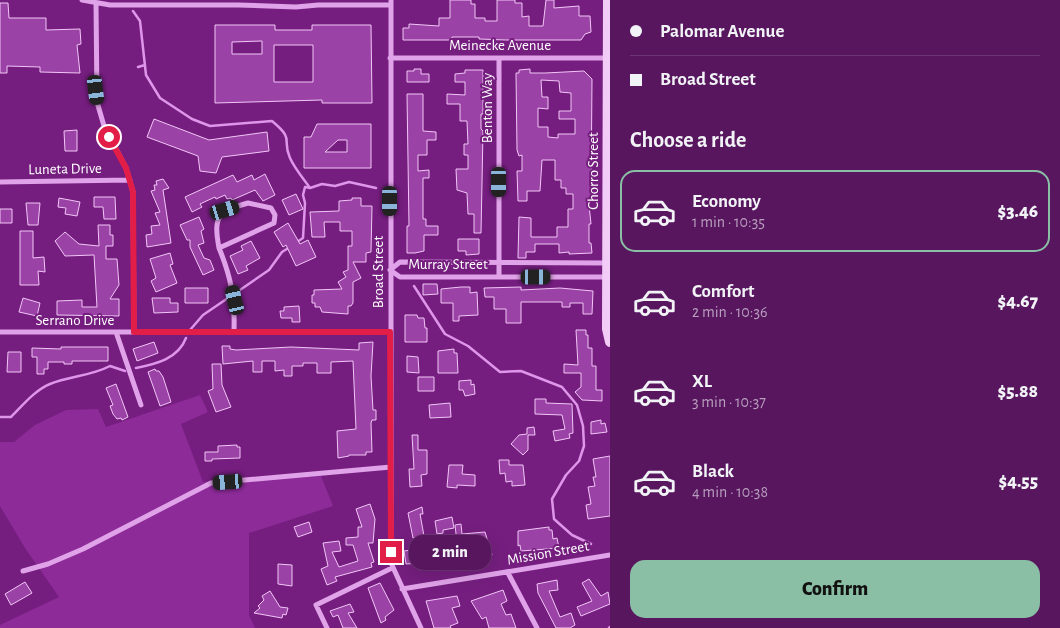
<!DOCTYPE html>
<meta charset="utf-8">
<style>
:root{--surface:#58165f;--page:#612368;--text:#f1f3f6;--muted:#b79fbd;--line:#6d3574;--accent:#8abfa5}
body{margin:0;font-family:"Alegreya Sans",sans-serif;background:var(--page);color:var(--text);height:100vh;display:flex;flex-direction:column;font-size:19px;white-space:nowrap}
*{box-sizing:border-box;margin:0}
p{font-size:16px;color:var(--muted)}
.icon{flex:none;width:28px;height:28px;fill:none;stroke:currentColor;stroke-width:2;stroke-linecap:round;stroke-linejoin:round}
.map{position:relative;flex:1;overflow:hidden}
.details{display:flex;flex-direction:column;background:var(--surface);width:450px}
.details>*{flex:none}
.top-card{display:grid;align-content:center;height:110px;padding:0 20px;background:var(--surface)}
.end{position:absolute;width:22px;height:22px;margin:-11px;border:6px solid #e11d48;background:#fff;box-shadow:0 0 0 2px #fff}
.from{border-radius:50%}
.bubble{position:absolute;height:35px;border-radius:15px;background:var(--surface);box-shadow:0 5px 20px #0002,0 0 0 1px var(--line);font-size:16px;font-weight:800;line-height:35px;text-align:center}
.car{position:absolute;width:15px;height:30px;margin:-15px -8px;border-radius:6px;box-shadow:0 0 4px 1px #0007;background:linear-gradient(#222 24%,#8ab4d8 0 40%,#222 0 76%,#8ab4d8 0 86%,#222 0)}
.top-card b{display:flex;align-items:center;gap:18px;height:48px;font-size:19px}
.top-card b+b{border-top:1px solid var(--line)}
.top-card i{width:12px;height:12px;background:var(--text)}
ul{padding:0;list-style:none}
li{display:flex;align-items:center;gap:15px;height:82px;margin:0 10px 8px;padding:0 10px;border:2px solid transparent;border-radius:15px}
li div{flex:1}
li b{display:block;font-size:19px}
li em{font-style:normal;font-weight:800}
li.current{border-color:var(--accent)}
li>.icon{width:45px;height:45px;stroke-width:1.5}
h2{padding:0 20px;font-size:22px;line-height:60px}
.action{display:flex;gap:10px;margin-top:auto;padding:10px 20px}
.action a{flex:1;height:58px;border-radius:15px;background:var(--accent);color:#111;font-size:20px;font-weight:800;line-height:58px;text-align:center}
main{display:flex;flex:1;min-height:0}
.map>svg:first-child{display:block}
</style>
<main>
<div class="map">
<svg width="610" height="628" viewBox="0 0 610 628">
<rect width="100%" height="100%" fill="#751e7f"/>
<path fill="#8d2b99" d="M200 395 208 412 181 424 203 482 321 476 333 506 249 533V615L255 628H0V625L59 597 25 548 0 506V442H14L35 425 66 410 98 409 106 427Z"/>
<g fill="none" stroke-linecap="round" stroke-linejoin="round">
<path stroke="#df95ea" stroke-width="2.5" d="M133 11 140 21 146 75 160 98 192 119 210 126 272 121C296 141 281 138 290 158 295 169 303 178 310 188
M138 67 145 65
M297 242 303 238 305 203 303 195 305 187 310 188 322 184 335 186 349 182 376 188
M414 286 445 334 468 346 500 372 521 371 562 387 577 405 583 426 584 446 579 461 566 475 552 499 554 519 572 535 591 544
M237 292 269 270 282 252 290 247
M190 330 203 315 228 298
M136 368C156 364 178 359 186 338
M0 417H11C22 406 35 390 50 384 70 376 91 376 110 366L125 371
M609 628 610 627"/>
</g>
<path fill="#9b42a6" stroke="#f1c6f6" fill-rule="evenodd" d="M450 0H471V4H475V18H485V21H497V0H515V3H522V17L529 16V26H543L546 0H554V8L579 6V16H590L591 32 585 34 581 40H506L479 39V37H452V40H403V28H409V24L439 26V18H450Z
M0 3H8L9 18H46V30L80 29 81 44 77 45 80 73 40 72V67L7 66V73H0Z
M215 25H275V30H312V25H371L372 103H322V100L215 103ZM262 41V54H232V42ZM274 45H313V82H274Z
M414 69H421V74H429V82H407V71H414Z
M530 69V73H545L584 71 592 79 591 196 589 205 591 224H589V243H591L592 253 569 254V252L559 253V244H535V252H526V258H518L519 217 531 218V237H557V227H568V209H573V194H566V188H561V180H555V160H542L540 191H527V201H518L517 171H522V155L519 156 517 150 516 73H519V70ZM541 80 559 81 560 92 571 93V111H559V119H575V134H558V138L548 137V127H538V108L548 109V97H542Z
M465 70H483V114H481V129L483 131 481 233H474V214H468L467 193 457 190 456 169H468V155H464V144H468L467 121H460V104H447V94L465 95V82H455V74L465 73Z
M407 94H423V131L436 132V140H427V155H418V171L429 170V178H423V219H426V226H438V235H424V251L415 253H407V226H409Z
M154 119 209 140 267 132 269 151 222 157 216 173 200 171 198 156 147 137Z
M317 124H371V168H304V137H311ZM338 140H347V152H325Z
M77 130V151H65L64 131Z
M265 174 275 195 263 201 255 190 232 200 231 198 227 199 225 195 216 199 215 197 200 204 202 207 192 212 185 197 233 175 237 182 252 175 254 180Z
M163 179 169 188 163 190 171 243 147 247 146 235 152 234 151 226 160 225 155 213 160 212 151 191 155 190 154 185H157L156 181Z
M296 194 303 209 289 215 282 200Z
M94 197H115L116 219H104L103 207H94Z
M59 198 80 202 77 216 65 214 66 208 58 207Z
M352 198H361V206H372L371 252 366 253V262H353L361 278 353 282V303L351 306H348V314L322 312 320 307H315V303H312V295H314V290L342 289 338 282 346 277 343 272 348 270V246H352V231H340V222H324L325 237H312L310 212 339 211V201L352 200Z
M26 203H40L38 225H28Z
M0 209H12V223H0Z
M199 217 204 229 201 231 204 243 198 245 204 258 210 260 214 270 203 275 190 247V240H187L180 225Z
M288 223 300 244 308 240 316 257 296 266 286 245 283 247 274 232Z
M98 225H110V235H113V246H106V259H117L119 285 110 299H119V316L57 315V301L82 300V307H97L94 255 65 256 55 241 65 232 79 244 99 246Z
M20 231H33V258L44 257 45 272 38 271 39 285H20Z
M458 239H479V254L466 255V251H458Z
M251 241 260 258 246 266 248 270 238 274 230 256 243 250 241 246Z
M170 253 173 264 170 265 177 283 156 292 151 281 156 278 150 259Z
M423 284H437L438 294 423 295Z
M461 287H470V293L477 292 478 315 459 316V321H453V303H441V289Z
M521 287V290L560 288 593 291 592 314H583V303H570V307H562V302H521V323H506V309H494V297H485L484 288Z
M185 288H208V303H185Z
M23 298 40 303 37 316 19 312Z
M152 298H170V303H178V312L154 313Z
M299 306 300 322H292V318H281L280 311H284V307Z
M405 315H417L418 318H424L425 328H427V342H405Z
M576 330H586V335H588V348H592V366H596V390H602V401L582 400 575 392 581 387V373H564V364L578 365Z
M154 342 158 353 137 361 133 349Z
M373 342 371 376 373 410H376V420H372L371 423 372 452H366V455H349V456L338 458 337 431 356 429 353 361 331 362V373H317V363H303V366H292V376H284V370L275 371V361H262V372H253V361L223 364 222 346H230V349L236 350 291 347 359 350V343Z
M61 347H108V361H72V364H64V362H48V369H44V374H37V357H32V348L61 349Z
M454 349V353H457L458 373H438V351Z
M8 352H21V372H7Z
M407 356 418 357 419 373 407 372Z
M212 364H221L222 385 231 407 216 412 208 391 213 389Z
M155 369 156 371H159L163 377 171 402 160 406 148 372Z
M418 377H434V391H418Z
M471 380V385L474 384 475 394 465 396 463 390H459V381Z
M116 384 128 417 122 420 121 418 117 419 113 414 110 406 113 405 106 388Z
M535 399H546V403L572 404 573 433 569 434 570 438 555 441 553 431 565 429 562 415 535 414Z
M450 403 451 417 430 418 429 405Z
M601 420V424L605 423 607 432 591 434V422Z
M534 427 535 435H528V450L523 455 511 444 519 435 527 434V428Z
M412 435H418V450H427V474L421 475 422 486 410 487 409 469H414Z
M237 445V447H240V458L212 459V461H205V452H218V446Z
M610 456V516L588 519 586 505 591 504 588 487 595 486 593 477H596L593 459Z
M499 460H509V465H523L525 485 512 486V481L506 482 505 473 500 474Z
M449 465H463L462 474 475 475V486L457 485V488L447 487Z
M370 504 375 519 373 543H368L374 562 371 563 372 567 335 577 337 581 327 585 321 569 328 566 323 543 339 541 341 551 332 552 339 567 358 561 353 545H346V538L358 537V527H362L356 509Z
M422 507 423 514H420L424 536 413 538 408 513Z
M452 517 454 528 443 530V533L437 534 435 521Z
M309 522 312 532 298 537 294 527Z
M461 524 462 534 485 532 492 555 459 560 455 525Z
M549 527V530H552L553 539 557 538 559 548 521 551 520 545 518 546V531Z
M445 545 447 560 424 566V563L406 564 404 551Z
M278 564 292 565V586L278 584Z
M589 579 601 596 608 592 610 604 581 616 577 607 592 601 582 583Z
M557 580 558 590 549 591 560 617 571 613 575 625 570 628H556L538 593 537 584Z
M25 582 32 593 11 605 5 594Z
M380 583 394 610 385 617 386 620 381 623 368 588Z
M503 590 507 601 501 604 506 615 511 614 516 628H489L486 617 482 619 471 601Z
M270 591 280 607 288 608 286 615 283 614 282 618 254 613 260 608 258 606 264 600 262 596Z
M457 596 460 606 452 608 458 623 450 626 451 628H434L426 601Z
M350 604 354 612 348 613 357 628H343L338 615 333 617 330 611Z"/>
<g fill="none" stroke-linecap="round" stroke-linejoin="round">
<path stroke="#e0a2e8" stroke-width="5" d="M82 0 110 5H238L296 7 318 5H391
M391 0V563L421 628
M96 3 97 102 104 126 126 168 133 192 134 332
M390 58H610
M499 58V277
M0 182 130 180
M248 203 271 208 275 215 274 223 219 248C213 215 218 212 248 203Z
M219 248C231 277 235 298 234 330
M607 263 400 262 390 270 400 277H608
M0 332H391
M116 332 141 405
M23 571 48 564 83 549 211 483 391 467
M508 573 537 628
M402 589 610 555
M327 628 316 605 392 568"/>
<path stroke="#f2ccf6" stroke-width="10" d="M608 0 607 329 610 342"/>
</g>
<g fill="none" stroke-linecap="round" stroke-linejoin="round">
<path stroke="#e11d48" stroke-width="6" d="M109 137 126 168 133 192 134 332H390L391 552"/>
</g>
<g text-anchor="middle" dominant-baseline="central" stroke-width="4" stroke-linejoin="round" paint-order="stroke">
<g font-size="15" fill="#fff" stroke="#751e7f">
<text x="500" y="45">Meinecke Avenue</text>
<text transform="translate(487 108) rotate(-90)">Benton Way</text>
<text transform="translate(65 169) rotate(-1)">Luneta Drive</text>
<text transform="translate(593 171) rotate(-90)">Chorro Street</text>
<text x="448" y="264">Murray Street</text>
<text transform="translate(378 272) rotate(-90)">Broad Street</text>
<text x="75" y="320">Serrano Drive</text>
<text transform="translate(548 553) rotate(-10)">Mission Street</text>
</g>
</g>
</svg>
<i class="end from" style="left:109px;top:137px"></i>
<i class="end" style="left:391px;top:552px"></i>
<div class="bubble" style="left:409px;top:535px;width:82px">2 min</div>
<i class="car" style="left:96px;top:90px;rotate:173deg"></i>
<i class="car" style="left:499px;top:182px;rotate:180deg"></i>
<i class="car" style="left:390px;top:201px;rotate:180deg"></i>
<i class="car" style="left:225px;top:210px;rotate:73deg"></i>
<i class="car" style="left:536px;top:277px;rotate:90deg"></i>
<i class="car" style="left:235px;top:300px;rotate:347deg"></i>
<i class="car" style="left:228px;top:482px;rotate:266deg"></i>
</div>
<section class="details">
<div class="top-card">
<b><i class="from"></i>Palomar Avenue</b>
<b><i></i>Broad Street</b>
</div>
<h2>Choose a ride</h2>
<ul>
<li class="current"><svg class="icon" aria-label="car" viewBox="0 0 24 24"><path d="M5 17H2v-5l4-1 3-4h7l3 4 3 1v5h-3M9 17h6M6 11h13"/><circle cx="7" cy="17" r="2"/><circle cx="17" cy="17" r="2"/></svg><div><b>Economy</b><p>1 min · 10:35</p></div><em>$3.46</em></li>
<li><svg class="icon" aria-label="car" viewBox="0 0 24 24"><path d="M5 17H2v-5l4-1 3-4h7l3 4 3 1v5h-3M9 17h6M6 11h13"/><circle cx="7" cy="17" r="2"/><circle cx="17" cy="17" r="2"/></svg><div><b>Comfort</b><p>2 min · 10:36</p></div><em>$4.67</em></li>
<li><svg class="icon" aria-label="car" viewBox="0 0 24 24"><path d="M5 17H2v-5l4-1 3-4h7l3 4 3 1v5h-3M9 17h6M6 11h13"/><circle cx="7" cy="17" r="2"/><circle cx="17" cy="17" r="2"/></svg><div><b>XL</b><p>3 min · 10:37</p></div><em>$5.88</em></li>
<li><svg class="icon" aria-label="car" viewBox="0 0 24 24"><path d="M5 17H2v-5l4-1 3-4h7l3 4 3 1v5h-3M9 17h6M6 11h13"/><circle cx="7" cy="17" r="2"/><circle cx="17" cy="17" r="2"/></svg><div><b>Black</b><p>4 min · 10:38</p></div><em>$4.55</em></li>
</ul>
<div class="action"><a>Confirm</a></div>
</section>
</main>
